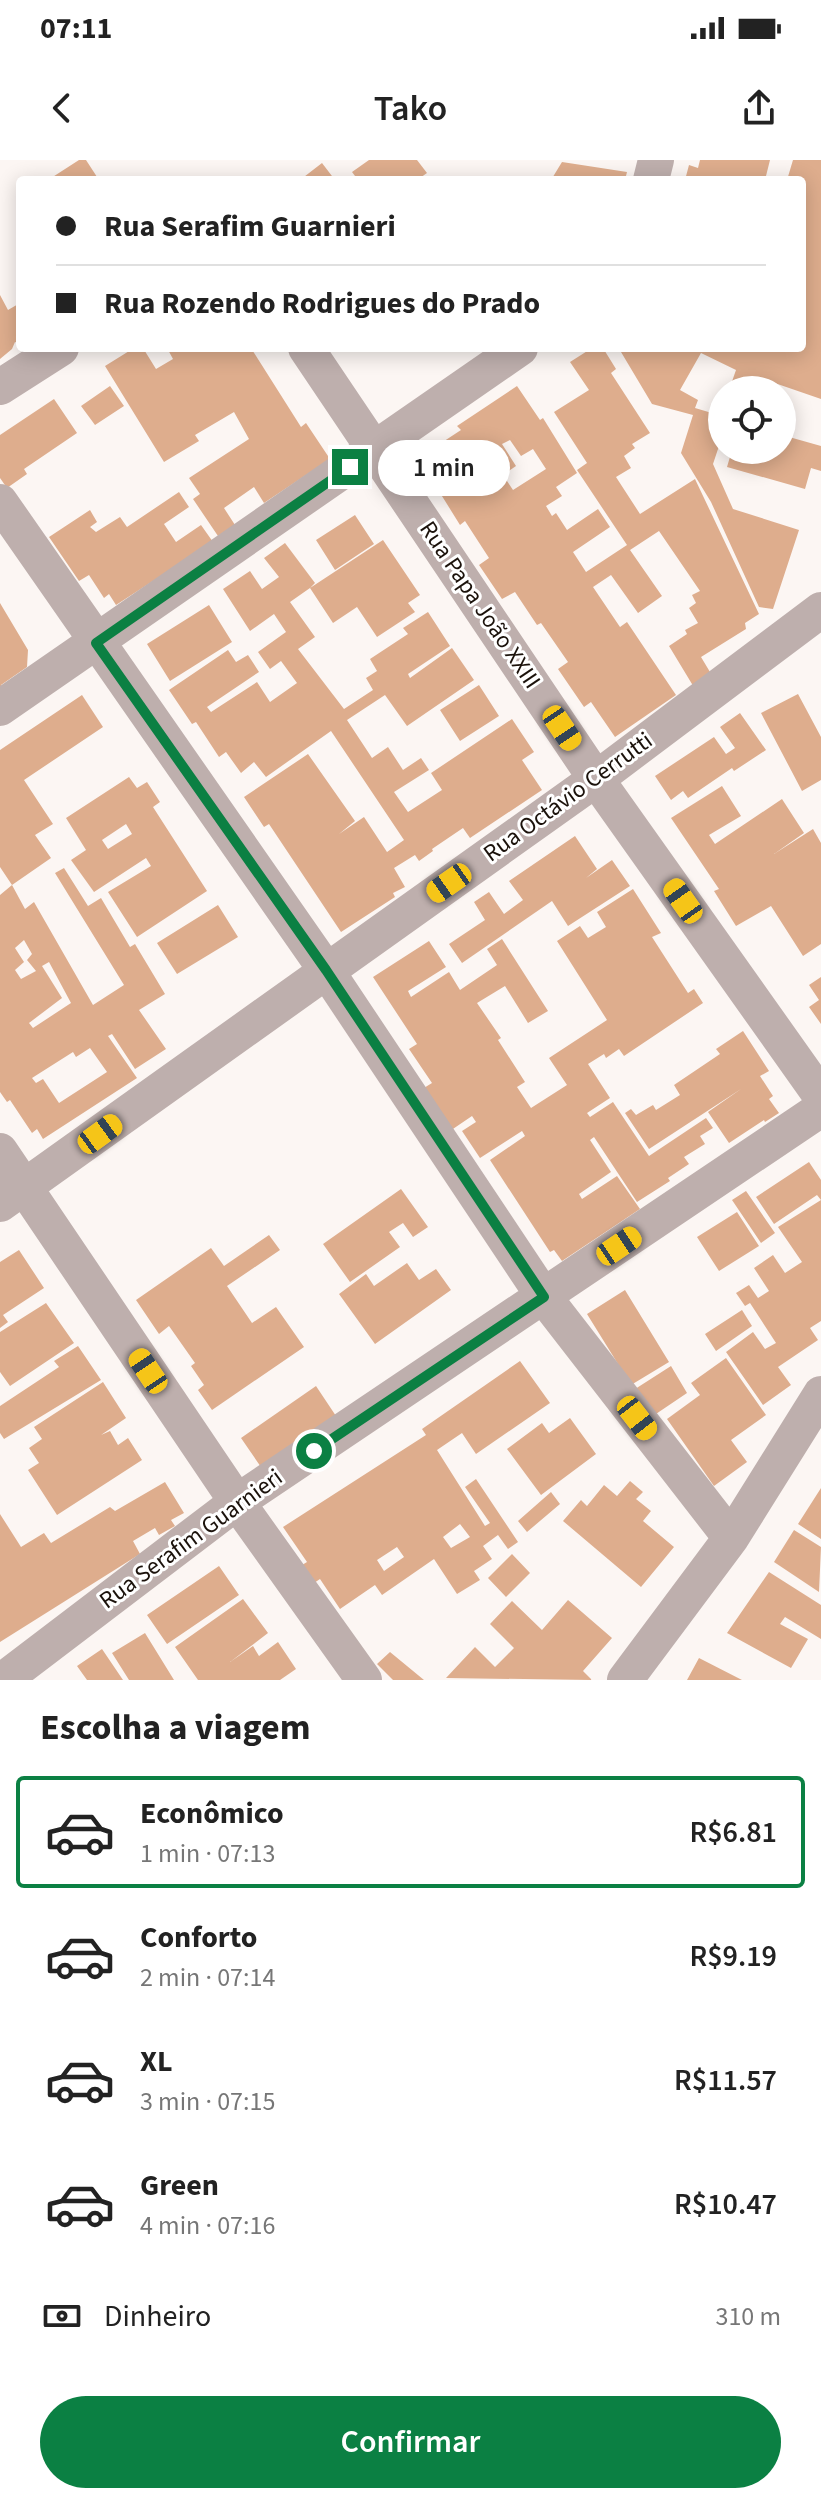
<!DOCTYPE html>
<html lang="pt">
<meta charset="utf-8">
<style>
:root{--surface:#fff;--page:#f6f6f6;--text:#222;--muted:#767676;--line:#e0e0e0;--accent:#0b8043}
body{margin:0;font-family:"Source Sans 3",sans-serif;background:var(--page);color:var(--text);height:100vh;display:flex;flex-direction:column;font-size:30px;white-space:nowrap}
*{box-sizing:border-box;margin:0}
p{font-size:26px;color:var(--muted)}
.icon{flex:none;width:44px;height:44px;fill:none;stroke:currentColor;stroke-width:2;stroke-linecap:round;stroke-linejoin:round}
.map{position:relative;height:1520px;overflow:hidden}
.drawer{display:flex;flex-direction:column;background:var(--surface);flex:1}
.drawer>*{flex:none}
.top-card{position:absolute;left:16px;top:16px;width:790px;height:176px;border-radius:8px;box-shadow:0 4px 20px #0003;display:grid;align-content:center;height:176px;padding:0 40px;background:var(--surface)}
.controls{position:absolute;left:708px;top:216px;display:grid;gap:16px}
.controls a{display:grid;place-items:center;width:88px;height:88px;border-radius:50%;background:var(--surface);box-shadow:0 4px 20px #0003;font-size:40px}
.end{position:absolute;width:36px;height:36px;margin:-18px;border:10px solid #0b8043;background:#fff;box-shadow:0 0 0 4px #fff}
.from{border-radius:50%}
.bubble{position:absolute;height:56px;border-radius:28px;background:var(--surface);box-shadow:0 4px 20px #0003;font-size:26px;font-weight:600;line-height:56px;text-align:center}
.car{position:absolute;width:24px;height:48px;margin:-24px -12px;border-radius:10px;box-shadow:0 0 6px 2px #0007;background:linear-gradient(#f5c518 24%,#345 0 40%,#f5c518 0 76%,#345 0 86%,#f5c518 0)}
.top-card b{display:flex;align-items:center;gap:28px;height:76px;font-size:30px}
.top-card b+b{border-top:2px solid var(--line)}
.top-card i{width:20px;height:20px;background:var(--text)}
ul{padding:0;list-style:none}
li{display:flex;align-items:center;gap:24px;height:112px;margin:0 16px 12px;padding:0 24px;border:4px solid transparent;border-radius:8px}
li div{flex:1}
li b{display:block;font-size:30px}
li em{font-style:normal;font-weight:600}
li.selected{border-color:var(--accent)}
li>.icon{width:72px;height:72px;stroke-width:1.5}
h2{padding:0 40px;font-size:36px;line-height:96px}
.pay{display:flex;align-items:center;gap:20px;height:88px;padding:0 40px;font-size:30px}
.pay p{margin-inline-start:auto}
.primary-button{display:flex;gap:16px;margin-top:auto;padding:16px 40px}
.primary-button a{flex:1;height:92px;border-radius:48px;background:var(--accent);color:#fff;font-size:32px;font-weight:600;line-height:92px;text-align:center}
.status{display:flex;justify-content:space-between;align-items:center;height:56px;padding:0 40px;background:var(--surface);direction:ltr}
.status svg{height:22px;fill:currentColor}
header{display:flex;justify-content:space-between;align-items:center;height:104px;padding:0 40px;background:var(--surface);font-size:36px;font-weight:600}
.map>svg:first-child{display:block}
</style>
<div class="status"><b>07:11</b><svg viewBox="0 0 49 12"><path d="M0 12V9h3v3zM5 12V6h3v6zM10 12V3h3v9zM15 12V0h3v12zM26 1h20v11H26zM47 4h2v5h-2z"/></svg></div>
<header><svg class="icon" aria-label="back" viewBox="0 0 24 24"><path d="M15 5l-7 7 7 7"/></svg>Tako<svg class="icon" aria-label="share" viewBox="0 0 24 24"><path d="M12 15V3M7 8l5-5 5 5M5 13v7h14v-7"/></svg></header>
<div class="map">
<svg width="821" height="1520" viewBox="0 0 821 1520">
<rect width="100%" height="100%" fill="#fcf6f3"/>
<path fill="#dead8d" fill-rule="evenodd" d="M79 0H86L99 20H48Z
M369 0H417L427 13 417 20H358L352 12Z
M700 0H770L765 20H685L689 5 698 8Z
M793 0H821V239L763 219 759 230H729L736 210 701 193 680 230 698 240 695 248 722 256V277L713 304 733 349 799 370 773 449 759 447 711 342 681 293 693 255 652 244 621 192 624 188H802V20H787Z
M562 2 627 12 625 20H551Z
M322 3 335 20H300Z
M0 135 8 150 20 143V184L15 182 12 189 0 199Z
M134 188H143L156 209 173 199 167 188H251L301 267 306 263 330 299 264 343 254 327 224 348 235 365 218 376 193 339 200 334 189 318 249 279 234 252 195 275 199 281 164 302 105 206Z
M592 188H603L616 209 611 213 650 273 632 284 635 288 624 296 631 308 616 317 640 354 695 319 759 454 745 463 746 469 701 497 713 517 695 529 669 486 687 474 685 470 698 463 689 448 696 443 692 435 700 431 659 371 630 390 662 436 638 453 611 415 593 427 620 467 627 462 676 535 615 577 591 542 584 547 558 509 568 502 541 463 537 465 515 432 502 439 479 405 489 398 465 361 460 365 437 328 427 334 420 325 439 313 426 293 461 270 457 266 517 226 540 260 543 258 577 313 556 327 562 336 546 346 552 356 556 353 567 370 598 349 610 367 573 392 586 412 627 385 577 310 587 303 554 252 589 230 570 202ZM510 280 521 296 533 289 546 309 513 330 503 315 516 306 502 284Z
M110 226 124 246 95 265 81 246Z
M54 239 77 273 24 309 27 314 7 328 0 318V275Z
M782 275 821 286V311L811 308 805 329 727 307 732 290H782Z
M179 332 189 347 164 364 176 382 201 365 213 382 116 445 109 434 104 438 89 415 79 421 49 377 90 350 97 362 90 367 96 372 120 357 127 367Z
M355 355 374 384 335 410 316 380Z
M383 380 420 435 408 443 415 452 377 477 357 447 333 463 310 428 290 442 315 477 298 489 344 549 373 530 366 518 377 511 370 499 408 474 403 468 428 452 450 486 408 514 410 518 452 488 474 520 407 566 385 535 347 560 372 598 388 587 403 610 421 598 429 610 394 632 408 652 442 630 431 613 512 559 534 592 522 600 542 630 470 678 463 668 432 689 433 691 419 701 415 695 394 708 405 727 393 733 395 737 341 772 269 664 264 667 244 637 308 594 355 661 339 674 364 657 387 692 404 680 331 571 266 617 254 602 241 613 226 592 219 597 196 562 192 564 169 530 228 490 236 502 248 495 259 512 207 547 211 552 257 522 270 542 297 523 281 501 270 509 258 492 286 472 274 454 250 471 223 429 250 411 262 429 279 417 264 398 285 383 315 423 310 428Z
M0 443 28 490 27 507 1 525 4 530 0 532Z
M209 445 232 482 170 521 147 484Z
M479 525 499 556 460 581 440 550Z
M798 534 821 577V620L802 631 761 553Z
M82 535 103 567 24 620 53 664 35 675 51 698 12 725 0 707V590Z
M740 553 766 590 734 611 732 608 688 638 683 631 671 640 655 616 714 577 726 594 735 588 720 567Z
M129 617 137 628 147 622 160 642 153 647 207 731 137 777 108 732 151 706 146 698 94 732 71 700 86 690 66 658ZM126 664 132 674 108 689 102 680Z
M722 626 741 656 709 675 715 684 782 639 804 673 774 694 813 669 821 683V784L803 796 771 746 736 766 714 731 719 729 671 658Z
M575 676 597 709 586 718 612 700 630 726 568 766 552 741 462 803 449 784 485 760 474 742 489 732 504 754 523 740 509 721Z
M64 708 88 746 101 738 130 787 135 784 165 834 139 850 166 889 135 909 112 874 108 876 137 918 43 979 37 969 32 973 10 940 7 942 0 932V735L12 725 25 749 34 742 93 845 124 825 55 713ZM24 780 32 794 27 800 36 811 21 819 15 810 24 802 15 788ZM49 802 71 843 33 868 29 863 62 838 42 806ZM90 888 107 912 59 943 43 919 36 923 32 918 73 892 76 897Z
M633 729 661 773 652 777 688 833 694 829 703 843 624 896 619 889 606 898 604 894 588 904 610 938 587 953 590 957 613 942 649 996 706 958 713 968 700 976 705 984 684 997 689 1004 668 1018 670 1021 637 1042 594 977 590 980 611 1012 579 1034 582 1039 617 1016 640 1049 562 1101 554 1090 550 1092 490 1000 525 976 522 971 480 998 462 971 476 962 472 956 447 973 419 931 432 923 409 889 417 884 373 817 429 781 446 807 408 831 411 837 449 812 460 830 497 805 487 789 502 779 548 851 528 863 505 826 477 843 501 878 498 880 525 922 517 927 531 948 567 925 549 898 607 860 557 781 580 766 588 778 606 767 597 752Z
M218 745 238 777 177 814 157 783Z
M821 817V864L809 847 819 840 809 825Z
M743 871 769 911 760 916 773 936 769 939 779 953 765 962 764 960 729 983 708 952 741 929 649 989 625 953 631 949 636 955 653 945 656 950 680 935 674 925 720 894 716 889Z
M809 1002 821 1020V1161L810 1168 818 1180 778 1207 791 1225 763 1245 726 1192 753 1172 765 1189 776 1183 750 1143 745 1146 736 1133 749 1125 758 1138 769 1131 754 1108 773 1095 785 1113 802 1102 778 1067 821 1040 817 1035 774 1064 756 1037Z
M401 1029 428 1067 413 1077 403 1063 389 1072 400 1087 350 1122 323 1084Z
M746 1031 775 1073 761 1083 732 1040Z
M737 1052 759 1086 719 1111 697 1077Z
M269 1075 280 1090 227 1126 252 1163 276 1147 304 1187 212 1250 198 1230 204 1225 191 1206 195 1203 169 1166 159 1174 136 1140 211 1088 224 1106Z
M19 1090 44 1128 3 1155 8 1162 0 1168V1102Z
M407 1103 419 1120 436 1109 451 1130 375 1184 339 1134 366 1114 374 1126Z
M625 1130 669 1202 631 1225 587 1154Z
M46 1143 74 1183 10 1226 0 1212V1172Z
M742 1150 752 1166 716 1191 705 1174Z
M78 1186 101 1220 4 1279 0 1273V1246L59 1207 54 1201Z
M726 1198 766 1255 731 1280 747 1302 714 1326 667 1259 700 1235 691 1223Z
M520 1201 550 1243 476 1294 462 1273 437 1290 485 1366 490 1363 465 1327 476 1319 518 1382 508 1389 498 1375 483 1386 492 1399 474 1411 480 1420 457 1434 434 1399 382 1435 375 1425 340 1449 320 1419 314 1423 302 1405 307 1402 283 1367 426 1275 422 1269ZM460 1364 470 1377 451 1388 443 1377ZM397 1387 404 1397 384 1411 377 1400Z
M671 1206 687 1233 650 1258 632 1231Z
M103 1222 126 1258 101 1275 110 1271 118 1285 128 1278 142 1300 57 1355 28 1310 39 1303 29 1288 42 1279 34 1267Z
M316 1226 338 1259 263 1310 241 1278Z
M570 1258 596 1294 541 1335 507 1289 542 1263 549 1273Z
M630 1321 643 1332 636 1339 651 1351 643 1361 674 1387 641 1427 563 1361 581 1340 587 1346 604 1325 617 1336Z
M165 1322 184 1353 171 1360 175 1366 159 1375 155 1368 133 1381 140 1394 0 1482V1354L21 1387 44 1373 51 1383 110 1347 115 1351Z
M821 1328V1379L798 1364Z
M551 1332 560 1344 527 1372 518 1361Z
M794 1370 821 1387 819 1432 774 1402Z
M512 1394 530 1413 506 1437 488 1418Z
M219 1406 239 1435 167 1484 147 1455Z
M769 1412 821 1445V1479L785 1457 780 1464 808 1479 791 1508 727 1473Z
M243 1439 268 1473 230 1502 253 1486 259 1496 278 1482 296 1509 280 1520H198L175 1487Z
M568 1440 612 1478 583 1511 592 1520 446 1518 475 1487 495 1507 514 1488 490 1464 512 1441 542 1470Z
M145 1473 174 1520H129L112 1493Z
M102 1489 123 1520H87L77 1506Z
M390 1492 424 1520H393L377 1504Z
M699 1498 742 1520H687Z"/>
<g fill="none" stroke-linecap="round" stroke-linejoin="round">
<path stroke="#beafad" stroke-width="36" d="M651 20 656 0
M306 188 596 619 821 936
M0 227 61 188
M0 342 326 810 544 1137 731 1378
M0 548 520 188
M0 991 237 1342 364 1520
M0 1044 596 619 821 450
M3 1520 237 1342 821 949
M625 1520 731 1378 821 1234"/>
</g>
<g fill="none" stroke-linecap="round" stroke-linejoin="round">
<path stroke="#0b8043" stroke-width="10" d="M314 1291 544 1137 326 810 96 483 350 307"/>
</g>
<g text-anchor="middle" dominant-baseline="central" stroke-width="6" stroke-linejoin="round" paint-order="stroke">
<g font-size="24" fill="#1b120b" stroke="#fff">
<text transform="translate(480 445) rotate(56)">Rua Papa João XXIII</text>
<text transform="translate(568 637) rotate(-36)">Rua Octávio Cerrutti</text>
<text transform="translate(191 1379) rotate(-36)">Rua Serafim Guarnieri</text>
</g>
</g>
</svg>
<div class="controls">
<a><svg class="icon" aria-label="locate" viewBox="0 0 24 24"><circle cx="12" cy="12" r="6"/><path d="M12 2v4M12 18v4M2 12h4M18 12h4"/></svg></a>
</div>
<i class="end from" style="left:314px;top:1291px"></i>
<i class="end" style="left:350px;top:307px"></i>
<div class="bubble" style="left:378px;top:280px;width:132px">1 min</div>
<i class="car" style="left:562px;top:568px;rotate:146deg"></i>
<i class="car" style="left:449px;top:723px;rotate:235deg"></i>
<i class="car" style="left:683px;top:741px;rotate:325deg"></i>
<i class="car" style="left:100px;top:974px;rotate:54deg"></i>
<i class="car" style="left:619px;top:1086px;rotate:56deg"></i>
<i class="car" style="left:148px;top:1211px;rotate:326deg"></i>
<i class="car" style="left:637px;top:1258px;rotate:142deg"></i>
<div class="top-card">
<b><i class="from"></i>Rua Serafim Guarnieri</b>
<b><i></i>Rua Rozendo Rodrigues do Prado</b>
</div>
</div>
<section class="drawer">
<h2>Escolha a viagem</h2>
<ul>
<li class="selected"><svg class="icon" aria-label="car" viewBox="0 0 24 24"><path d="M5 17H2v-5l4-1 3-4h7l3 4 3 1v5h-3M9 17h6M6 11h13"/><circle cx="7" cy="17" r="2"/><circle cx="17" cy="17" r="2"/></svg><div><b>Econômico</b><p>1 min · 07:13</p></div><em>R$6.81</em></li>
<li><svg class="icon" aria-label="car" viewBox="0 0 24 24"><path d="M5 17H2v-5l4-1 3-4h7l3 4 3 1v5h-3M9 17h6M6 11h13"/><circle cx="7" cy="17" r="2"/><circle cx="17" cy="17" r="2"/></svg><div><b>Conforto</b><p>2 min · 07:14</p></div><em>R$9.19</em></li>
<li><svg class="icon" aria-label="car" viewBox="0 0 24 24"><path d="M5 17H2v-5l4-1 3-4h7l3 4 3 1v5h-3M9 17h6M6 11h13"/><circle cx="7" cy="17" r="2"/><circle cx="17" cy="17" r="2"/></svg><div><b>XL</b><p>3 min · 07:15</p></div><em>R$11.57</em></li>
<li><svg class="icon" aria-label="car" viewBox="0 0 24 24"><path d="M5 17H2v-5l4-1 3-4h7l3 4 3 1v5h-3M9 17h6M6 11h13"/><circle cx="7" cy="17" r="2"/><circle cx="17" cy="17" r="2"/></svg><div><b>Green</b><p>4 min · 07:16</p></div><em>R$10.47</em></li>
</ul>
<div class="pay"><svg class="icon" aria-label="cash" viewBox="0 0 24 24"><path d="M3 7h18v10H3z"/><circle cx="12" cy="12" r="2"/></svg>Dinheiro<p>310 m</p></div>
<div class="primary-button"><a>Confirmar</a></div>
</section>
